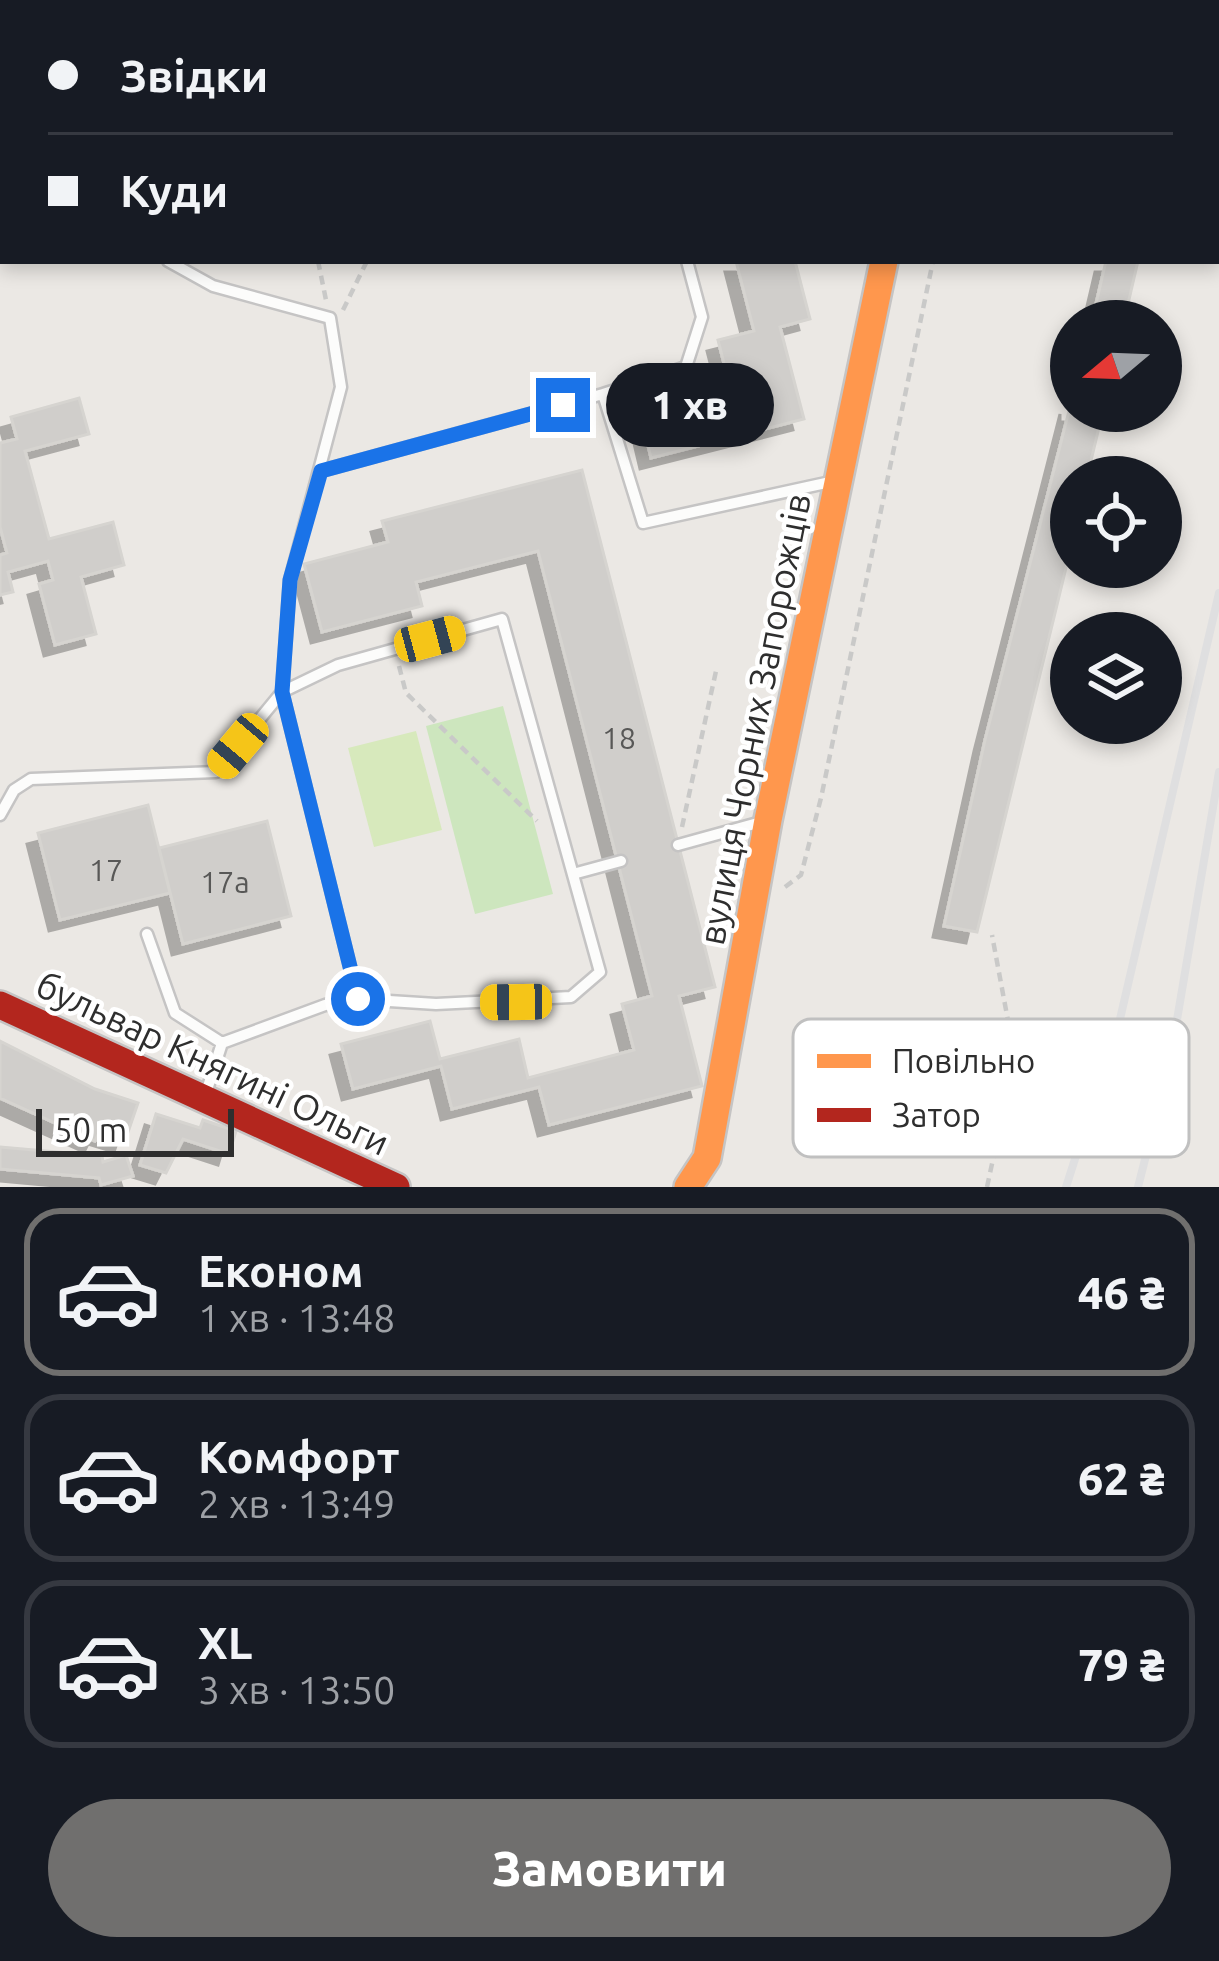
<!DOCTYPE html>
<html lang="uk">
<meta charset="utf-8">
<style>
:root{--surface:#171b24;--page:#20242c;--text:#f1f3f6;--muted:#9ea1a6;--line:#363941;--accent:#706f6e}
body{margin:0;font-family:Ubuntu,sans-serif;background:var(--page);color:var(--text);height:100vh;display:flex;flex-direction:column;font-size:45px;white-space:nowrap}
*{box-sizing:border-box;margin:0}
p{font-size:39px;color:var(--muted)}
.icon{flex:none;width:66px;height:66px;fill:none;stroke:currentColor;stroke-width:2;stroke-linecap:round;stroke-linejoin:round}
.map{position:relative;height:1187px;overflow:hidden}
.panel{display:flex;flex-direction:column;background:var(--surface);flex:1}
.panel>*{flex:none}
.top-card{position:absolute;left:0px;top:0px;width:1221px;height:264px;box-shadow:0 6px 18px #0003;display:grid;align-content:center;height:264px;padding:0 48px;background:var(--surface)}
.needle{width:78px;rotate:251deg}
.controls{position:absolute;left:1050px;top:300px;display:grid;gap:24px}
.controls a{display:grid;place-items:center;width:132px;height:132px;border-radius:50%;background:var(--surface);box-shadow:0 6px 18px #0003;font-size:60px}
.scale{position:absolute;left:36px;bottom:30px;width:198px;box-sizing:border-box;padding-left:12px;border:6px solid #2e2e2e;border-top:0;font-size:33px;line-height:42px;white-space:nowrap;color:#2e2e2e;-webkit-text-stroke:9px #fff;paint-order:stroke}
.end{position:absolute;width:54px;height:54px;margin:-27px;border:15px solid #1a73e8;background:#fff;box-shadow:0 0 0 6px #fff}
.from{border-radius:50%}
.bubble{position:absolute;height:84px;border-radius:42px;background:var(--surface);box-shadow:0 6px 18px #0003;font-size:39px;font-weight:800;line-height:84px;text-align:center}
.car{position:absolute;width:36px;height:72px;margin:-36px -18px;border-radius:15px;box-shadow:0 0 9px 3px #0007;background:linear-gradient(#f5c518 24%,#345 0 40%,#f5c518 0 76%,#345 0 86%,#f5c518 0)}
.top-card b{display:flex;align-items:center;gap:42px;height:114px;font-size:45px}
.top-card b+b{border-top:3px solid var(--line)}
.top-card i{width:30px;height:30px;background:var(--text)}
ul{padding:21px 0 0;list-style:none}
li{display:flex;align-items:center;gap:36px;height:168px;margin:0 24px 18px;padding:0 24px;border:6px solid var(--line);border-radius:36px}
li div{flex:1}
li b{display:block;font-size:45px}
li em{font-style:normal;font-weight:800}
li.active{border-color:var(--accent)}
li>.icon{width:108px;height:108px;stroke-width:1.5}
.action{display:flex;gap:24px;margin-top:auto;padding:24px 48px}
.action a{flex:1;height:138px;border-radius:72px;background:var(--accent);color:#fff;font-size:48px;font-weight:800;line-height:138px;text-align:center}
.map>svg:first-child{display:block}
</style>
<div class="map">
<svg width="1219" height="1187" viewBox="0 0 1219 1187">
<defs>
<filter id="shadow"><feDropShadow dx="-11" dy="11" stdDeviation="0" flood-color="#0004"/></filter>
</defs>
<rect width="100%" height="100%" fill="#ebe8e4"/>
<path fill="#cde6be" d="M503 706 553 894 475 914 426 726Z"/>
<path fill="#d7e9bc" d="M416 731 442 830 374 847 348 748Z"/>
<path fill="#d0cecb" stroke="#d6d4d0" stroke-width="3" filter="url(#shadow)" d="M0 0 34 3H3L0 61Z
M345 0H403L404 3H346Z
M668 0H728L729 3H669Z
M736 261H795L810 319 780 327 804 419 651 458 638 403 728 379 718 340 754 331Z
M1106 261H1138L1124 321H1092Z
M79 398 89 434 25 451 49 539 113 522 124 565 81 577 96 634 55 645 39 584 53 580 48 561 8 572 13 592 0 595V555L7 553 0 527V443L17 439 11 417Z
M1071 403V411H1103L1087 477H1071V547L1057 605 977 932 944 926 985 740Z
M582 470 715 987 679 996 702 1086 549 1125 539 1087 452 1109 441 1066 353 1089 341 1044 430 1021 440 1059 519 1039 528 1078 634 1050 622 1004 652 996 538 551 416 582 422 606 322 632 304 564 388 542 382 521Z
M148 805 170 893 60 920 38 833Z
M267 821 291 916 183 944 159 848Z
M0 1041 95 1089 138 1103 125 1141 99 1133 95 1141 0 1098Z
M156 1114 200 1128 203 1120 236 1131 229 1154 183 1139 166 1173 140 1165Z
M0 1147 102 1156 103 1162 126 1155 133 1176 101 1185 99 1178 0 1169Z"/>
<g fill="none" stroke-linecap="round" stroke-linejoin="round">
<defs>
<path id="lane" d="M337 0V3
M423 0 424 3
M617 0 618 3
M442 3 453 0
M0 69H3
M0 168 3 170
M168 261 213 286 330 318 341 387 290 580 282 692 358 999
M687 261 702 317 686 367 603 394 643 523 835 481
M321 471 603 394
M0 815 14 790 31 779 216 772 282 692 338 665 502 619 600 972 571 997 436 1004 358 999 325 1005 222 1043 205 1096
M678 845 765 821
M573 874 621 861
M147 934 175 1013 222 1043"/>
<path id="street" d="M937 3 938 0"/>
<path id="slow" d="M688 1187 707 1158 768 820 884 261"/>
<path id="jam" d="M0 1005 396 1187"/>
</defs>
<use href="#lane" stroke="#c5c4c4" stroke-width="15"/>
<use href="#street" stroke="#c5c4c4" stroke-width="26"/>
<use href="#slow" stroke="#c5c4c4" stroke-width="32"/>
<use href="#jam" stroke="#c5c4c4" stroke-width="32"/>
<path stroke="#c9c9c8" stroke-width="4.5" stroke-dasharray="9 6" stroke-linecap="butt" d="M800 0 801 3
M94 3 96 0
M291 3 295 0
M986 3 987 0
M318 261 326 300
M343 310 367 261
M399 666 406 693 537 821
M682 827 716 671
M785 887 801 875 821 798 933 261
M987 1187 1015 1058 992 935"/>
<use href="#lane" stroke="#fcfcfb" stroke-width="10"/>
<use href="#street" stroke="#fcfcfb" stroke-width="21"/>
<use href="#slow" stroke="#ff974d" stroke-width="27"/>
<use href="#jam" stroke="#b3261e" stroke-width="27"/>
<path stroke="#dfdfe0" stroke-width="8" d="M1066 1187 1120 1019 1219 593
M1138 1187 1170 1061 1219 772"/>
</g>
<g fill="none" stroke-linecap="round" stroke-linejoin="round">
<path stroke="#1a73e8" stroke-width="15" d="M358 999 282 692 290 580 321 471 563 405"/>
</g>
<g text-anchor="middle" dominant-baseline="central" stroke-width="9" stroke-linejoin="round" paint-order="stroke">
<g font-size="30" fill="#585857">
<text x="619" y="738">18</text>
<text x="106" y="870">17</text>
<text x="225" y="882">17а</text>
</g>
<g font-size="36" fill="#2e2e2e" stroke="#fff">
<text transform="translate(754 719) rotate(-79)">вулиця Чорних Запорожців</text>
<text transform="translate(213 1063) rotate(25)">бульвар Княгині Ольги</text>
</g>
</g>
<rect x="793" y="1019" width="396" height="138" rx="18" fill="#fff" stroke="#c0c0c0" stroke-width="3"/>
<rect x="817" y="1054" width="54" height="14" fill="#ff974d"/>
<rect x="817" y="1108" width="54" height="14" fill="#b3261e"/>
<g font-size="33" fill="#2e2e2e">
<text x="892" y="1073">Повільно</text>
<text x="892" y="1127">Затор</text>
</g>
</svg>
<div class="controls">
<a><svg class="needle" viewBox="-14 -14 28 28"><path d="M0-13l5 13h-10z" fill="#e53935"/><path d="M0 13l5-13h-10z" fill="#9ea1a6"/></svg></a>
<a><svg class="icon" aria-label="locate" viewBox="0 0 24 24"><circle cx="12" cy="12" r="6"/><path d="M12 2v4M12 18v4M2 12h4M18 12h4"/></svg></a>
<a><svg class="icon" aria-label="layers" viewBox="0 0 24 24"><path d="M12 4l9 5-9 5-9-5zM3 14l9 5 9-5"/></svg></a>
</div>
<div class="scale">50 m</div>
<i class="end from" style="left:358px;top:999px"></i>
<i class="end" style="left:563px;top:405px"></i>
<div class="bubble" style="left:606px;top:363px;width:168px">1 хв</div>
<i class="car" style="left:430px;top:639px;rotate:75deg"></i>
<i class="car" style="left:238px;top:746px;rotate:220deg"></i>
<i class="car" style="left:516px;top:1002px;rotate:269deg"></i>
<div class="top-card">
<b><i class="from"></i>Звідки</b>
<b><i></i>Куди</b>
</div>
</div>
<section class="panel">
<ul>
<li class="active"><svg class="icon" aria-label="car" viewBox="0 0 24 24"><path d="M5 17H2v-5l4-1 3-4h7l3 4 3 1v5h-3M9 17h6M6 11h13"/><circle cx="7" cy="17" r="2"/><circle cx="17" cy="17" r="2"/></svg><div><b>Економ</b><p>1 хв · 13:48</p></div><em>46 ₴</em></li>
<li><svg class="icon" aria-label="car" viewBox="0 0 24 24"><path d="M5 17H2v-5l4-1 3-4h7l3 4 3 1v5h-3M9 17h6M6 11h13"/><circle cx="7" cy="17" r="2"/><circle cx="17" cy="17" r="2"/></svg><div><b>Комфорт</b><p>2 хв · 13:49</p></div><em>62 ₴</em></li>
<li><svg class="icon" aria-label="car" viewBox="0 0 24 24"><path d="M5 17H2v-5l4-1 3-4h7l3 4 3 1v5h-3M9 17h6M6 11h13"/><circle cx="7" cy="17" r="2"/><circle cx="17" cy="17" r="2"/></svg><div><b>XL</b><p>3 хв · 13:50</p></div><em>79 ₴</em></li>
</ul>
<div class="action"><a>Замовити</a></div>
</section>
